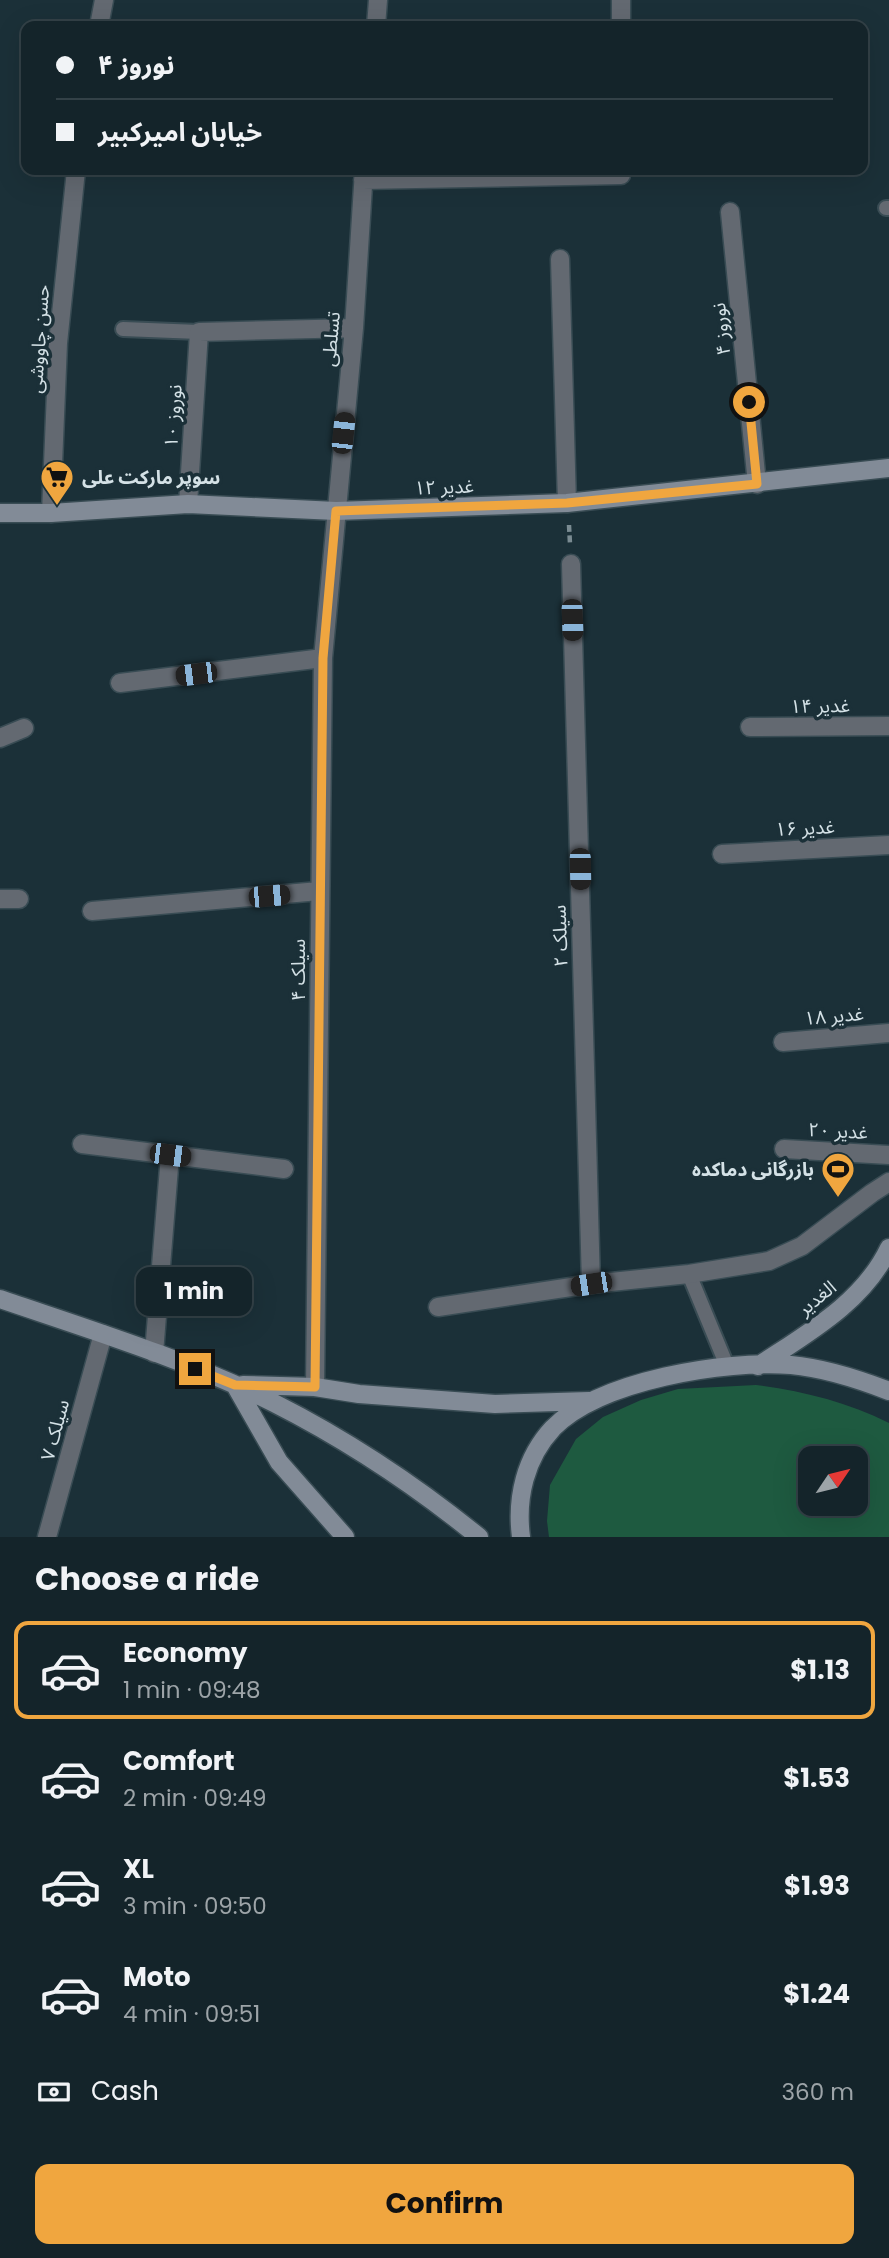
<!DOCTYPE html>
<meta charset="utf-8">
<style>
:root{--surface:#14242a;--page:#213036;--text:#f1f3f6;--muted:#9da4a8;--line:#334147;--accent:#f0a63f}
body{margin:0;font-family:Poppins,"Noto Sans Arabic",sans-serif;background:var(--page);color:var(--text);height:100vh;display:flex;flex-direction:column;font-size:26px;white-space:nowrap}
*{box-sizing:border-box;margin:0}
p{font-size:23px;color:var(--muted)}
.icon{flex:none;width:38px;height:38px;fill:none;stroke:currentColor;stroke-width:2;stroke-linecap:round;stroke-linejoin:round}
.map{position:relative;height:1537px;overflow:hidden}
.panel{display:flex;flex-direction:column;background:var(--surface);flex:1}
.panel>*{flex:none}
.hud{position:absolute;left:21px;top:21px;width:847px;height:154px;border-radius:14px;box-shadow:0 7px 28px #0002,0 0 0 2px var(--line);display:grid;align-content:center;height:154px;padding:0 35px;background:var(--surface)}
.needle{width:46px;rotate:55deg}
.tools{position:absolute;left:798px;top:1446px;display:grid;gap:14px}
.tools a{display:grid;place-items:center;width:70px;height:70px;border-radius:14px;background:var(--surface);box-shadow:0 7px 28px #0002,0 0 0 2px var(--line);font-size:35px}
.end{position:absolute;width:32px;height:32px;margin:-16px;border:9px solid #f0a63f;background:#111;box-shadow:0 0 0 4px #111}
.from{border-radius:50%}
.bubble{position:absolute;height:49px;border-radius:14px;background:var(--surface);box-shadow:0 7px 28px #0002,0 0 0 2px var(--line);font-size:23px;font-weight:700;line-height:49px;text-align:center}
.car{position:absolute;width:21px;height:42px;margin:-21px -10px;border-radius:9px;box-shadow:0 0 5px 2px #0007;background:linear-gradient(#222 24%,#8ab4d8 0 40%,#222 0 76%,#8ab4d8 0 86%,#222 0)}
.hud b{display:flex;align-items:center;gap:24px;height:66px;font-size:26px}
.hud b+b{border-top:2px solid var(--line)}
.hud i{width:18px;height:18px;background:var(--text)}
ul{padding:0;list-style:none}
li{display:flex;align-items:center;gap:21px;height:98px;margin:0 14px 10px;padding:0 21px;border:4px solid transparent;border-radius:14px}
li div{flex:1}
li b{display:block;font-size:26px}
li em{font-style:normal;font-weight:700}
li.selected{border-color:var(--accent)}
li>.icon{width:63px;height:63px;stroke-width:1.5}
h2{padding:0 35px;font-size:32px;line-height:84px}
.pay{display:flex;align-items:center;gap:18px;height:77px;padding:0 35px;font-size:26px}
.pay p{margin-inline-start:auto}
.action{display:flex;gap:14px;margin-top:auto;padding:14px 35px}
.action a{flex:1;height:80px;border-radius:14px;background:var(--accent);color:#111;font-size:28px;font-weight:700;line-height:80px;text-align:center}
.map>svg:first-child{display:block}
</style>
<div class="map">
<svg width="889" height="1537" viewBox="0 0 889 1537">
<rect width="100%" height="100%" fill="#1b3038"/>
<path fill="#1e5a40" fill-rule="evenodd" d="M756 1385C802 1391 847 1402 889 1423V1537H549L547 1521 550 1485 576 1439 603 1417 641 1400 678 1389ZM810 1458H856V1503H810Z"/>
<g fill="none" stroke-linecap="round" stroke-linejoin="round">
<defs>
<path id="lane" d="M886 208H889
M123 329 199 332
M689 1274 727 1366"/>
<path id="street" d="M621 0V26
M99 26 104 0
M376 26 378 0
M363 180 621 175V170
M730 212 757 484
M560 259 567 503
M188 504 199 332 354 328
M51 513 58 343 76 170
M571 564 591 1284
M120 683 323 658
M750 727 889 726
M0 738 24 728
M722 854 889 845
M0 899H19
M92 911 319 891
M783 1042 889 1033
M82 1144 284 1169
M784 1149 889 1155
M438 1307 591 1284 689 1274 769 1261 802 1246 872 1193 889 1182
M154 1353 170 1155
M315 1387 323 658 354 328 364 170
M47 1537 103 1334"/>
<path id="secondary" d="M0 513H51L188 504 336 511 567 503 889 468
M0 1299C91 1330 188 1360 274 1403 347 1440 415 1485 479 1537
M758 1366C806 1334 863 1303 889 1248
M235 1385 279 1462 345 1537
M243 1385 315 1387 359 1394 495 1404 589 1401
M521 1537C516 1498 525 1458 553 1428 600 1380 725 1360 791 1365 824 1368 858 1379 889 1391"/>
</defs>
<use href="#lane" stroke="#394c54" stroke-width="18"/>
<use href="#street" stroke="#394c54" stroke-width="21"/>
<use href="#secondary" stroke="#394c54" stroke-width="21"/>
<path stroke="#7a8b92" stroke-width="4.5" stroke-dasharray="7 3.5" stroke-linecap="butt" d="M569 525 570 544"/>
<use href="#lane" stroke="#636971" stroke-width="14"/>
<use href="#street" stroke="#636971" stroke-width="18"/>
<use href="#secondary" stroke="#828b97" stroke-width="18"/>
</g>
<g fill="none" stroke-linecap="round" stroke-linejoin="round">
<path stroke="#f0a63f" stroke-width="9" d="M195 1369 235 1385 315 1387 323 658 336 511 567 503 757 484 749 402"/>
</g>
<defs>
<symbol id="supermarket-pin" viewBox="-11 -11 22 30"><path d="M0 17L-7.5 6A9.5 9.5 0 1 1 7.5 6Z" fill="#f0a63f" stroke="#1b3038"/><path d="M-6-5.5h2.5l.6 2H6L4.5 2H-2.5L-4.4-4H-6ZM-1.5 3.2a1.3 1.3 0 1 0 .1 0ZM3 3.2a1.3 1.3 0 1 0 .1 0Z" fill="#111"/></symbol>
<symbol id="stadium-pin" viewBox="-11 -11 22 30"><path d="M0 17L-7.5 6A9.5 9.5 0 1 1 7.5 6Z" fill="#f0a63f" stroke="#1b3038"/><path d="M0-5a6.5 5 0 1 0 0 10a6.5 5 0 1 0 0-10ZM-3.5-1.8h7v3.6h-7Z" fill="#111"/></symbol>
</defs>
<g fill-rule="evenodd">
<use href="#supermarket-pin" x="38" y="458" width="38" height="52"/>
<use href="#stadium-pin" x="819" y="1150" width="38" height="52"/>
</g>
<g text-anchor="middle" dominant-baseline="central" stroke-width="7" stroke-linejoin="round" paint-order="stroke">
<g font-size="19" fill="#d4e1e6" stroke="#1b3038">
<text transform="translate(721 329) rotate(-96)">نوروز ۴</text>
<text transform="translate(39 339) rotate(-86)">حسن چاووشی</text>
<text transform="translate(331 339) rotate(-85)">تسلطی</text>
<text transform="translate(173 416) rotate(-86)">نوروز ۱۰</text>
<text transform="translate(444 487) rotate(-2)">غدیر ۱۲</text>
<text transform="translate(820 706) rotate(-1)">غدیر ۱۴</text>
<text transform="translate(805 828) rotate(-3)">غدیر ۱۶</text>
<text transform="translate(560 936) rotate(-92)">سیلک ۲</text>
<text transform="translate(298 970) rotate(-90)">سیلک ۴</text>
<text transform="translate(834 1016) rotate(-5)">غدیر ۱۸</text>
<text transform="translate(838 1131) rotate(3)">غدیر ۲۰</text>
<text transform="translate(817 1298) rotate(-39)">الغدیر</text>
<text transform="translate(55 1430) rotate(-75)">سیلک ۷</text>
</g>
<g font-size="19" font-weight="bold" fill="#d4e1e6" stroke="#1b3038" text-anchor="start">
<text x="82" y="477">سوپر مارکت علی</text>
<text x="814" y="1169" text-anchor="end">بازرگانی دماکده</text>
</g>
</g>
</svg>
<div class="tools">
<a><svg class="needle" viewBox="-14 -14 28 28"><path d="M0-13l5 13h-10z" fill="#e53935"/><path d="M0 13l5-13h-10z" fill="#9da4a8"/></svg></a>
</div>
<i class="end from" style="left:749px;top:402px"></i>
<i class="end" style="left:195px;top:1369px"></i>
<div class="bubble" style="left:136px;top:1267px;width:116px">1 min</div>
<i class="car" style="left:343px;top:433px;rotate:6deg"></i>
<i class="car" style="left:572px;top:620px;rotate:178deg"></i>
<i class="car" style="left:196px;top:674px;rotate:263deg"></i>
<i class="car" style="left:580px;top:869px;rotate:179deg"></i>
<i class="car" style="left:269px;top:896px;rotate:85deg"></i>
<i class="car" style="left:170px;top:1155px;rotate:97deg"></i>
<i class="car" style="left:591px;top:1284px;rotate:261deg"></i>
<div class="hud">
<b><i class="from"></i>نوروز ۴</b>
<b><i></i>خیابان امیرکبیر</b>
</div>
</div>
<section class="panel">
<h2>Choose a ride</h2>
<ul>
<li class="selected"><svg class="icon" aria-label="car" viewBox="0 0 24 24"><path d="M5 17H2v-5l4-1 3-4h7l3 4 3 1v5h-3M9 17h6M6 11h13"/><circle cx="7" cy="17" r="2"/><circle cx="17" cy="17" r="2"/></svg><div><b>Economy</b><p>1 min · 09:48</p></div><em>$1.13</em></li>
<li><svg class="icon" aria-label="car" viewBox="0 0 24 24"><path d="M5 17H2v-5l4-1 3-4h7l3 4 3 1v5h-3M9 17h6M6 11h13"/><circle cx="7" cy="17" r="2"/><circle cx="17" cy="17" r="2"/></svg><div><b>Comfort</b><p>2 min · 09:49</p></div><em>$1.53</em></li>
<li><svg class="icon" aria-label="car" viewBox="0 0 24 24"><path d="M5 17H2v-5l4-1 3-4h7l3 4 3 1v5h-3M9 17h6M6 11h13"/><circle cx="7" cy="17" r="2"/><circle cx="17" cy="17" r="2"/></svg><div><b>XL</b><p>3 min · 09:50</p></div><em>$1.93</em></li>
<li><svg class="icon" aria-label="car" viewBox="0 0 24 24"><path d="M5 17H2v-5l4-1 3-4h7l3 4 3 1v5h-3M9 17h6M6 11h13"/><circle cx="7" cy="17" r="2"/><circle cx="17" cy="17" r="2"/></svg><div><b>Moto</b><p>4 min · 09:51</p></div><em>$1.24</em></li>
</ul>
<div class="pay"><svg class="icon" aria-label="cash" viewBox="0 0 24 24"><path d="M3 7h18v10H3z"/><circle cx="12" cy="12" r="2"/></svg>Cash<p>360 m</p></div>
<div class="action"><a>Confirm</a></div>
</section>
